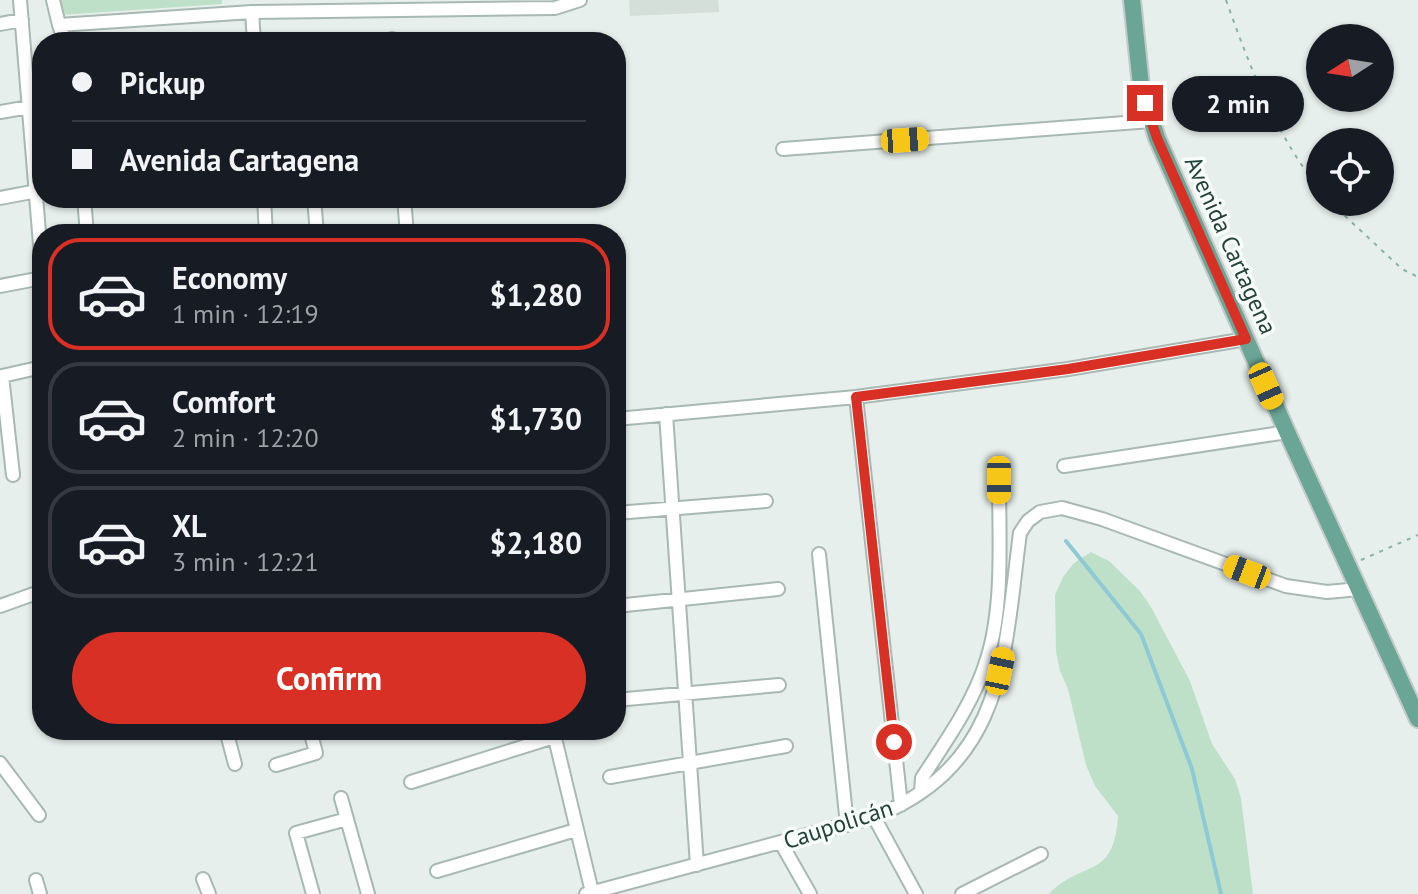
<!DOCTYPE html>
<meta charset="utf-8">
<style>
:root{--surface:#171b24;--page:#242831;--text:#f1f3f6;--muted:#9ea1a6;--line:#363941;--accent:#d93025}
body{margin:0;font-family:"PT Sans",sans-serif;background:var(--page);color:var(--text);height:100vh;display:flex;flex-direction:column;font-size:30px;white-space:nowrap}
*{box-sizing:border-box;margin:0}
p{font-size:26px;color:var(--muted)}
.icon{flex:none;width:44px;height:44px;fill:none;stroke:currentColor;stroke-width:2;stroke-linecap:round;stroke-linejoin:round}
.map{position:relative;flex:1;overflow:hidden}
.side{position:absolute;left:32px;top:224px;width:594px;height:516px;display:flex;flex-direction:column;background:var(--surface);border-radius:32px;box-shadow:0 2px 6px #0004}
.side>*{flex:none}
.top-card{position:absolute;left:32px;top:32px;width:594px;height:176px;border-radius:32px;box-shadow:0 2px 6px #0004;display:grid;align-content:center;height:176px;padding:0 40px;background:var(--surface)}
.needle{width:52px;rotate:258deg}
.buttons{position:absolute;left:1306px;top:24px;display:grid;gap:16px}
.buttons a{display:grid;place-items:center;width:88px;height:88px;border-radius:50%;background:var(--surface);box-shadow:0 2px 6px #0004;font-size:40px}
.end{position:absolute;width:36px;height:36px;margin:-18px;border:10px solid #d93025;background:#fff;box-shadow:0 0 0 4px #fff}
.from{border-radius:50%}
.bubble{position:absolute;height:56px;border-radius:28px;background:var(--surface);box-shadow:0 2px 6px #0004;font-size:26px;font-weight:800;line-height:56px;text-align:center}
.car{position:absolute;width:24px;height:48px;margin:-24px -12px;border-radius:10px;box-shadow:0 0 6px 2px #0007;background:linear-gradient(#f5c518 24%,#345 0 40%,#f5c518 0 76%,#345 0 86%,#f5c518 0)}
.top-card b{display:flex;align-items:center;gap:28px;height:76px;font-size:30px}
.top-card b+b{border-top:2px solid var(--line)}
.top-card i{width:20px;height:20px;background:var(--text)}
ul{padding:14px 0 0;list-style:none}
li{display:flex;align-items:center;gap:24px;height:112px;margin:0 16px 12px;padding:0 24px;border:4px solid var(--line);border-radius:32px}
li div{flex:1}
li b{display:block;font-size:30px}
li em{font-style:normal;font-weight:800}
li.selected{border-color:var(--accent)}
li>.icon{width:72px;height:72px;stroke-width:1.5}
.button{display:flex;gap:16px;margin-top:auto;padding:16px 40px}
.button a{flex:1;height:92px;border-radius:48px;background:var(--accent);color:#fff;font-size:32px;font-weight:800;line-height:92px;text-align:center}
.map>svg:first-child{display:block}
</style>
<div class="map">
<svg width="1418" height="894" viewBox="0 0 1418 894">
<rect width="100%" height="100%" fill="#e6efeb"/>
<path fill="#d4dfda" d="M629 0H718L719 12 630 16Z"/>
<path fill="#bfe0c8" d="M60 0H222V4L61 15Z
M1091 552 1109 561 1140 591 1151 607 1190 681 1212 744 1235 779 1241 798 1253 894H1049C1082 859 1114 881 1118 816L1095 786 1086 765 1068 689 1060 671 1056 652 1055 595 1063 577 1074 563Z"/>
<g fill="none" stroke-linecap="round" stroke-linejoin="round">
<path stroke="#8ec9d4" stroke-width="4" d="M1066 541 1141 634 1192 769 1221 894"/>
<defs>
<path id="minor" d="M20 0 42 269
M53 0 59 25
M252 12 254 42
M0 24 22 20
M392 39V42
M65 42 59 25 252 12 555 8 580 0
M0 112 29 107
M783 149 1151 121
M0 198 37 191
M84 198 87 234
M264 198 266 234
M314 198 317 234
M404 198 407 234
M0 286 42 278
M856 397 901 805
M666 414 697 865
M616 419 856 397 1068 369 1246 339
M1064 466 1287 432
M13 475 2 376 42 367
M616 513 766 501
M819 554 847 825
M0 606 42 591
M616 606 778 589
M616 700 779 685
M226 730 235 764
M553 730 592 892
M0 763 39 815
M276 765 316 753 310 730
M610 777 786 746
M411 782 554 737
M921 792 922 778C946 741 974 702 987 659 1004 605 999 536 999 480
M341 798 368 894
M874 817 916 894
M781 843 810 894
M437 871 576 830
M203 879 209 894
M36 880 40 894
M313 894 296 833 347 819
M586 894 874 817C1007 764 1004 653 1020 533L1028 521 1040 512 1062 508 1102 519 1286 586 1327 592 1359 589
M962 894 1041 854"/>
<path id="major" d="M1132 0 1141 86 1157 138 1287 432 1418 719"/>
</defs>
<use href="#minor" stroke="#a8b8b2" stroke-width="16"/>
<use href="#major" stroke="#c2cac8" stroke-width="20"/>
<path stroke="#86b3a5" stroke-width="2" stroke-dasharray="4 6" stroke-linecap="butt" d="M1226 0C1250 67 1275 134 1320 190
M1330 202 1402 269 1418 277
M1361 560 1418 535"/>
<use href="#minor" stroke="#fff" stroke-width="12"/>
<use href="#major" stroke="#6aa596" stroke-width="16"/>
</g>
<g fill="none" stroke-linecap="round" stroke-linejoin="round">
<path stroke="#d93025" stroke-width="10" d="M894 742 856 397 1068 369 1246 339 1157 138 1145 103"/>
</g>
<g text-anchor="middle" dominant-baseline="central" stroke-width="7" stroke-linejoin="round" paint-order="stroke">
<g font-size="24" fill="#24423a" stroke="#f7fbf9">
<text transform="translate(1231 245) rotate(66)">Avenida Cartagena</text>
<text transform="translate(838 824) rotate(-18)">Caupolicán</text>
</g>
</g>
</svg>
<div class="buttons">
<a><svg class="needle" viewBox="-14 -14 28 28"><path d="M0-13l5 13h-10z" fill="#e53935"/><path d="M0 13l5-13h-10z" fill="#9ea1a6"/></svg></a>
<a><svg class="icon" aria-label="locate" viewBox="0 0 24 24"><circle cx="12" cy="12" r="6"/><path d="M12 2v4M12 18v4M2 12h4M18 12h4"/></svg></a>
</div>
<i class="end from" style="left:894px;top:742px"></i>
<i class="end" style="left:1145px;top:103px"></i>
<div class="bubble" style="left:1172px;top:76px;width:132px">2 min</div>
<i class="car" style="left:905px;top:140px;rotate:86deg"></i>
<i class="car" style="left:1266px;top:386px;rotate:156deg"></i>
<i class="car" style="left:999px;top:480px;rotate:180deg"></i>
<i class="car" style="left:1247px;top:572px;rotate:291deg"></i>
<i class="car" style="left:1000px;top:671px;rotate:12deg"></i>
<div class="top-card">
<b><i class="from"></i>Pickup</b>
<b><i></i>Avenida Cartagena</b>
</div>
<section class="side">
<ul>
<li class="selected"><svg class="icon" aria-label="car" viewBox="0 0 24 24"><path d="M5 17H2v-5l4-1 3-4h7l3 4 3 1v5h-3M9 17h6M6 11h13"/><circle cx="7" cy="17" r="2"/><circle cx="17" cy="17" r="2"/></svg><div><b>Economy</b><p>1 min · 12:19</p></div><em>$1,280</em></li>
<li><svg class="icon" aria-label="car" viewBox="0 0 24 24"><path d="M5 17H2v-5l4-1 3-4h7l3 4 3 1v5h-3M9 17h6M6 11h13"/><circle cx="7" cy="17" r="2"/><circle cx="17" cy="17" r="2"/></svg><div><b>Comfort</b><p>2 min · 12:20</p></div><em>$1,730</em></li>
<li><svg class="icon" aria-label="car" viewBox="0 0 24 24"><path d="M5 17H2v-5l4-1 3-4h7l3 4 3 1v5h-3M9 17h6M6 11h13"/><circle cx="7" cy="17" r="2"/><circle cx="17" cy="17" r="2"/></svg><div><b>XL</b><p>3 min · 12:21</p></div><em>$2,180</em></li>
</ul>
<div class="button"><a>Confirm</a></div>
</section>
</div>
